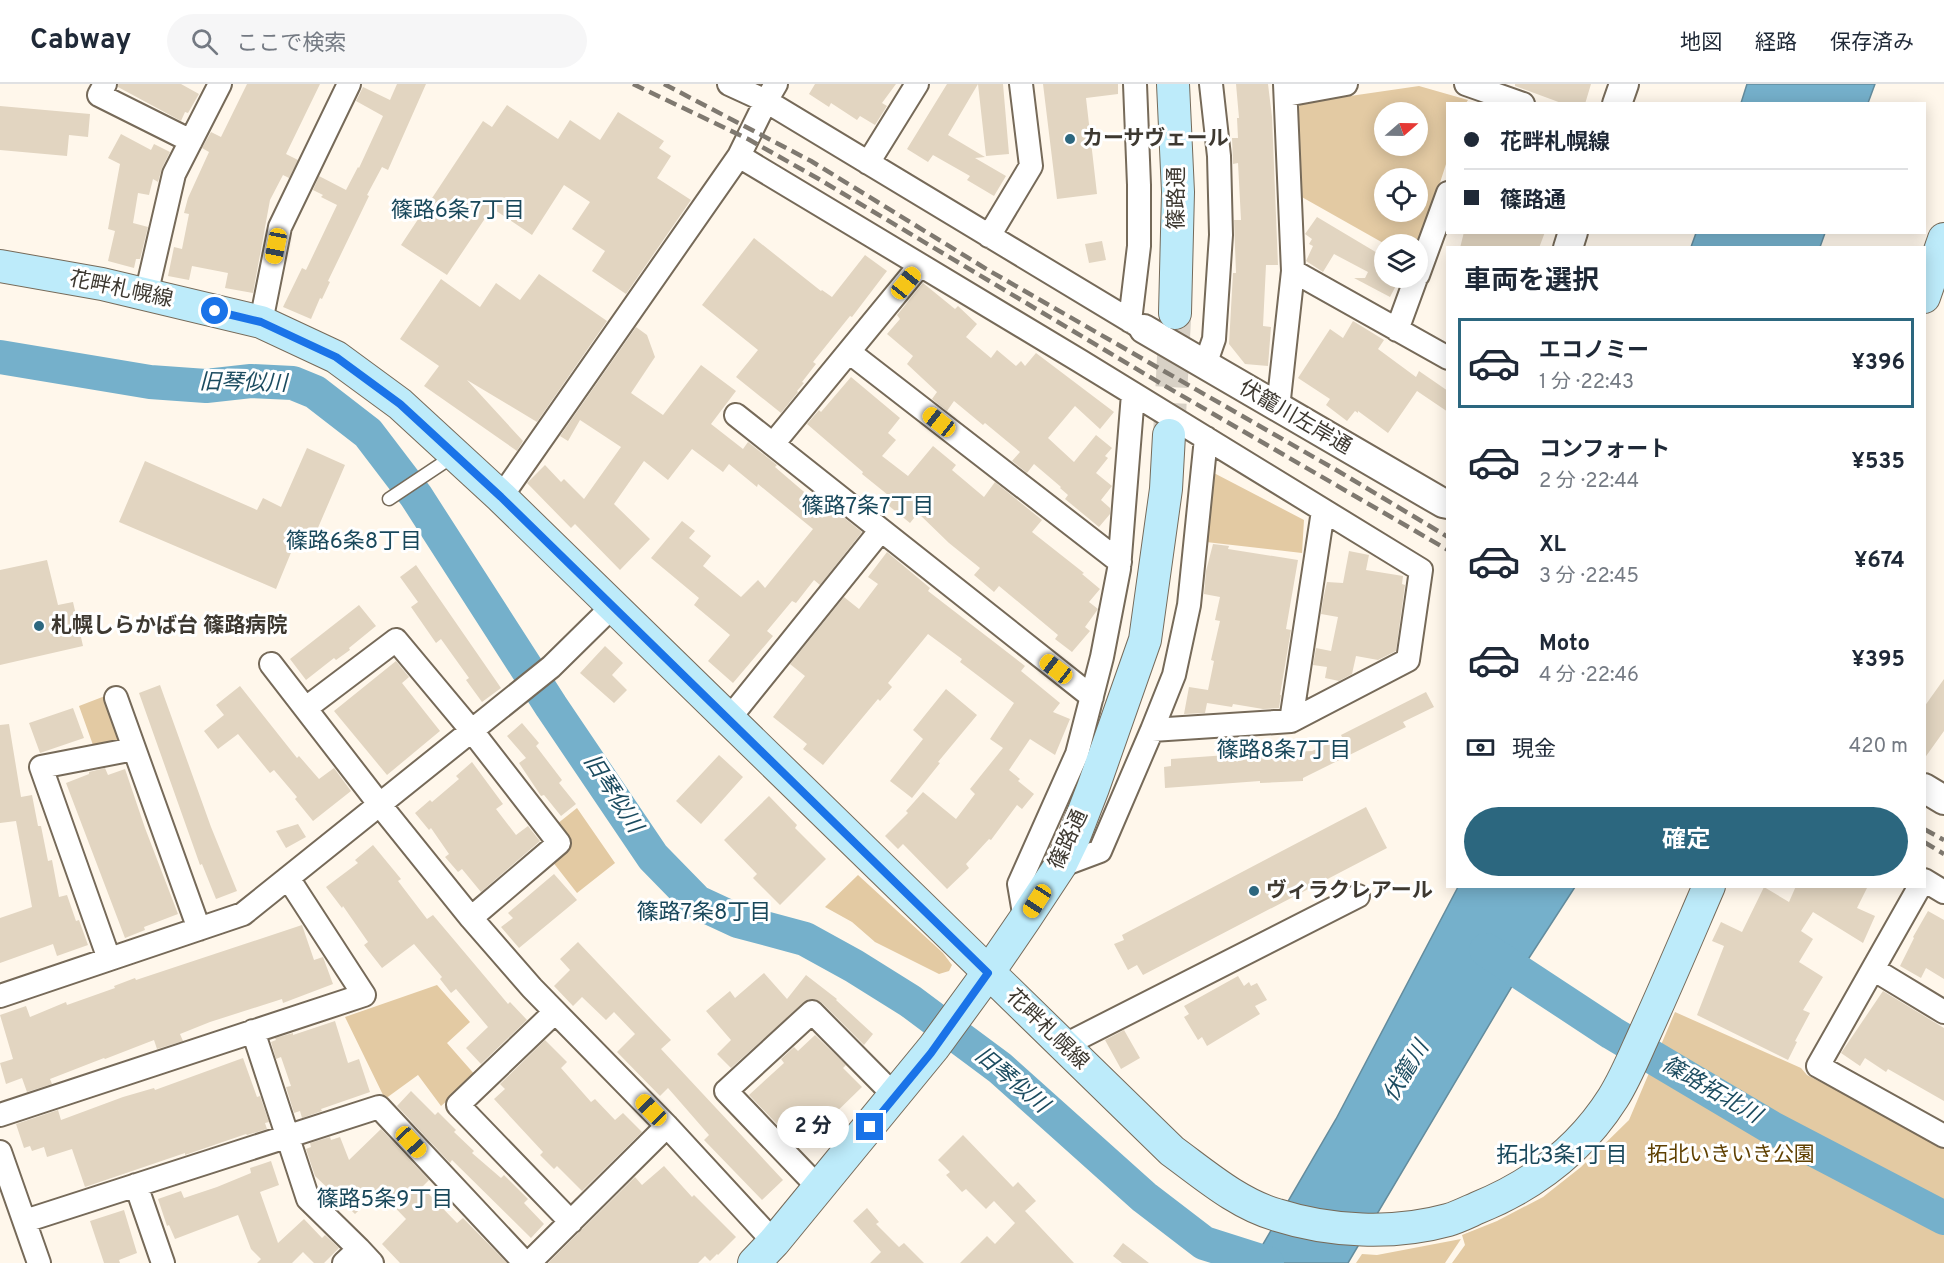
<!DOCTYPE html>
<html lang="ja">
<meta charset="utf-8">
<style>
:root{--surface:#fff;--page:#f6f6f7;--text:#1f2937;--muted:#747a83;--line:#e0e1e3;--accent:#2c677f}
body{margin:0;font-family:Overpass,"Noto Sans JP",sans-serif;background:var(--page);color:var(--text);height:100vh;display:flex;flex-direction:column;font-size:22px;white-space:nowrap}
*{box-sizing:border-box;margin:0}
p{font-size:20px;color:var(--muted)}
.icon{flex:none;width:33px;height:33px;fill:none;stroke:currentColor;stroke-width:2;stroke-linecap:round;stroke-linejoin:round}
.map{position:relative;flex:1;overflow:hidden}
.panel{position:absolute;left:1446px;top:162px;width:480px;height:642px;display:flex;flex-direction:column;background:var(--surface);border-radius:0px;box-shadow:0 3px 15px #0003}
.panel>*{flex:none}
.banner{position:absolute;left:1446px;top:18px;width:480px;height:132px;border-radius:0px;box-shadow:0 3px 15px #0003;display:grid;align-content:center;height:132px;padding:0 18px;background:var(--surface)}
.needle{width:39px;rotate:70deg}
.buttons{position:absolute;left:1374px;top:18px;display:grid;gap:12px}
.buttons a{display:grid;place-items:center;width:54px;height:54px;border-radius:50%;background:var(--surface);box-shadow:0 3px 15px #0003;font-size:30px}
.end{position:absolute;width:27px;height:27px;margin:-14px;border:8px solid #1a73e8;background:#fff;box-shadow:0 0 0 3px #fff}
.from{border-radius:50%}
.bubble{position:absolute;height:42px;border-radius:21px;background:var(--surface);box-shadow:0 3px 15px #0003;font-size:20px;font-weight:700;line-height:42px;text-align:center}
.car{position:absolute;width:18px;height:36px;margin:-18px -9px;border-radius:8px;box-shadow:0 0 4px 2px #0007;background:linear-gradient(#f5c518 24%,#345 0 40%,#f5c518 0 76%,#345 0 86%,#f5c518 0)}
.banner b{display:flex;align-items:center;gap:21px;height:57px;font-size:22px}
.banner b+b{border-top:2px solid var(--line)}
.banner i{width:15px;height:15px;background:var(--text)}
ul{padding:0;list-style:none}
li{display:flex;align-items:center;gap:18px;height:90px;margin:0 12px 9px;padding:0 6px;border:3px solid transparent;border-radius:0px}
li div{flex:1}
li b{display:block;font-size:22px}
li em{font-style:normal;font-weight:700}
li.selected{border-color:var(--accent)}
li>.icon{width:54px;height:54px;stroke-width:1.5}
h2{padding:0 18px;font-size:27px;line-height:72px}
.pay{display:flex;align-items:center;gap:15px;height:66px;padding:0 18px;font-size:22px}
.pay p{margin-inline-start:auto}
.cta{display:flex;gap:12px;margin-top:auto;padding:12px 18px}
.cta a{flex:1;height:69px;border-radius:36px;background:var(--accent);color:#fff;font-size:24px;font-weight:700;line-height:69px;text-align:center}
header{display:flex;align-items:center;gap:36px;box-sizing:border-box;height:84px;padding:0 30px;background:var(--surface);border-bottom:2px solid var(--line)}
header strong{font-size:28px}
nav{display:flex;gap:33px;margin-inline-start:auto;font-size:21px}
.search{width:420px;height:54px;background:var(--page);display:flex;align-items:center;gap:15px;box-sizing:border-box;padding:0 21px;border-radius:33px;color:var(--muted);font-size:22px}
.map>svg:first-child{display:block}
</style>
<header>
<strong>Cabway</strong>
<div class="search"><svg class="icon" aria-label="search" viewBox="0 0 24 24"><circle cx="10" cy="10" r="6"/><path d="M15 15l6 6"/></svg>ここで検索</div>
<nav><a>地図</a><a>経路</a><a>保存済み</a></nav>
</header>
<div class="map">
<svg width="1944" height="1179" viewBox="0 0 1944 1179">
<rect width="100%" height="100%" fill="#fff7eb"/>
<path fill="#e3caa3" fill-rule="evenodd" d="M1419 2 1468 16 1466 19 1448 20 1447 77 1418 167V160H1385L1300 112 1295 27 1302 19ZM1384 28H1418V62H1384ZM1384 94H1418V128H1384Z
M1212 388 1304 436 1302 469 1206 458Z
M105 612 121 655 93 661 79 622Z
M577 724 615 779 577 809 552 777 571 761 557 740Z
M858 791 943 869 952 881 949 887 939 890 875 858 852 838 825 823Z
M437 901 470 938 447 959 476 992 441 1022 418 991 385 1015 345 933Z
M1675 928 1801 984 1807 991 1944 1061V1179H1452L1465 1161 1462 1151 1497 1137 1543 1113 1581 1083 1629 1036Z
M1461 1155 1445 1179H1356L1362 1170 1377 1171Z"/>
<path fill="#75b0cb" stroke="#648c9d" stroke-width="1.5" d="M1747 0H1875L1868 19H1741Z
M1696 149V148L1825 149 1820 163H1691Z
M1458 803H1575L1527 877 1348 1179H1252L1336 1035Z"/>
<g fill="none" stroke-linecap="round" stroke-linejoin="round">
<path stroke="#75b0cb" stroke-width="34" d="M0 273 150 298 206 302 251 297 293 299 315 308 368 349 416 412 551 622 653 773 697 818 738 837 805 855 854 882 910 917 1000 984 1144 1113 1204 1159 1267 1179
M1486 866 1612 949 1772 1044 1944 1134"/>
</g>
<path fill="#e2d5c1" d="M118 0H181L199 10 188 29 185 28 181 37 118 3Z
M247 0H320L286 70 298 76 289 94 283 91 270 116 253 209 225 204 228 189 192 182 189 196 168 192 174 163 182 165 189 130 184 129 188 114 209 68 202 64 211 48 221 53Z
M397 0H426L388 86 382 83 367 111 369 112 328 197 330 198 322 215 320 214 311 235 283 223 302 184 306 186 337 121 321 113 323 111 313 106 319 92 346 106 358 83 359 84 383 32 356 17 363 3 390 16Z
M815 0H896L882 19 887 22 875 41 860 32 857 36 831 19 829 23 809 10Z
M947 0H978L948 51 985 73 975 74 1006 92 994 112 967 96 970 92 933 71 928 78 907 65Z
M978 0H1003L1009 70 986 72Z
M1043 0H1118V10L1086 14 1097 110 1057 115Z
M1236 0H1268L1272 33 1278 181H1266L1263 242 1271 243 1268 282 1245 280 1229 260 1233 189H1236L1234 136H1241L1238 79 1233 80 1232 54H1238L1237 34H1239Z
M1515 0H1591L1585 20H1564L1515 2Z
M507 21 558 55 570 36 600 56 618 28 664 57 659 64 671 72 657 94 691 116 626 210 592 187 605 167 572 145 590 118 564 101 532 151 492 124 447 191 401 161 483 37 492 43Z
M0 22 90 30 88 53 69 51 67 72 0 66Z
M121 50 151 66 154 60 170 68 162 84 158 98 153 95 149 111 138 109 133 139 148 143 140 175H136L134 184 108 177 115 147 108 145 120 80 108 74Z
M1317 133 1379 170 1384 160V194H1400L1390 213 1354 194H1365L1368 188 1334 170 1323 188 1306 177 1313 162 1309 160 1312 155 1305 150Z
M1464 148H1545L1539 164H1460Z
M754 154 821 207 822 206 832 213 865 171 887 187 852 233 850 232 813 278 816 280 802 298 804 299 797 307 798 308 781 329 736 293 758 266 702 221Z
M1102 157 1106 176 1089 179 1085 160Z
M539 190 607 237 537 338 467 296 523 357 517 367 424 302 439 282 400 255 441 195 480 223 496 199 520 216Z
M923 199 955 225 958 222 977 240 966 253 991 274 997 266 1016 282 1021 277 1025 282 1036 269 1114 328 1100 345 1075 322 1048 354 1074 378 1096 351 1112 364 1105 372 1108 374 1096 389 1112 402 1101 416 1110 424V430L1099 443 1065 415 1068 411 1060 404 1061 403 1034 380 1027 389 1012 377 1020 368 985 339 983 341 954 317 947 327 932 315 937 308 907 280 913 272 887 250 900 235 897 231Z
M1353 237 1384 256 1378 265 1416 293 1419 287 1448 307V328L1417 307 1388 349 1358 327V329L1355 327 1347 337 1326 321 1330 315 1298 294 1330 245 1343 254Z
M636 243 647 251 655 273 631 309 663 331 701 281 736 307 711 340 743 365 748 358 777 381 775 383 810 413 835 433 838 429 862 448 820 501 814 496 796 519 792 517 767 547 773 552 733 599 708 577 730 551 694 521 699 514 651 474 682 437 695 447 689 454 711 472 703 482 741 513 758 496 765 504 813 445 758 400 757 403 729 380 723 388 692 365 668 396 644 377 614 420 650 455 620 486 575 440 571 444 527 399 545 381 561 398 564 395 584 415 621 363 580 336 568 357 560 352Z
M851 293 900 334 888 349 896 356 882 372 908 392 933 362 956 381 952 386 984 413 995 398 1042 436 1032 448 1084 489 1082 490 1100 505 1089 518 1098 525 1085 543 1090 547 1072 568 1055 555 1058 551 999 502 994 508 974 491 980 484 949 459 918 429 910 439 883 417 888 411 862 390 863 388 807 340 819 326 821 328Z
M307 364 345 381 311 460 297 454 276 505 119 438 145 377 257 426 263 414 281 423Z
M1213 460 1229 462 1228 465 1298 476 1286 545 1291 546 1280 611H1281L1279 624 1263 625 1233 620 1232 623 1207 619 1205 629 1184 630 1189 603 1208 606 1214 577 1211 576 1220 537 1215 536 1220 513 1204 510 1206 487Z
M1349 467 1369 471 1366 486 1403 492 1402 500 1405 501 1396 567 1378 576 1356 572 1352 590 1339 597 1325 594 1327 583 1313 581 1316 564 1331 567 1338 533 1321 530 1323 516 1327 498 1343 499Z
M887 468 930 504 928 507 1025 582 1021 587 1060 619 1053 628 1070 635 1055 671 1030 655 1009 686 1020 695 1018 697 1034 710 1022 725 1017 721 991 756 989 755 966 780 969 784 947 805 903 760 898 765 885 752 908 729 906 727 923 708 956 735 975 710 970 705 1003 664 990 655 1014 619 960 578 962 575 928 550 888 599 892 603 880 617 878 615 823 681 803 665 807 660 773 633 805 592 790 580 844 513 859 525 878 500 868 493Z
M47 476 58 521 73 518 83 562 0 581V486Z
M416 481 501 604 482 618 466 596 469 594 441 555 436 559 411 523 418 518 400 493Z
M359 521 376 542 349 564 350 566 336 576 334 574 306 596 290 575Z
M605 562 623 579 612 591 627 606 614 619 580 589Z
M396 577 409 593 402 599 440 647 387 691 334 627Z
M1944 595V647L1924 675V623Z
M160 601 211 743 237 807 216 815 202 780 200 781 139 609Z
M240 602 297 674 299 672 319 695 334 684 351 707 313 737 295 715 297 713 274 686 270 689 238 650 218 665 204 647 224 631 216 621Z
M946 605 977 631 938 678 940 679 912 714 890 697 923 655 913 646Z
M1426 608 1434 623 1403 638 1406 643 1303 694V697L1260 699V697L1165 704 1164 683 1171 682V675L1269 668V669L1312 667 1342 653 1341 651Z
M73 624 84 654 40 669 29 639Z
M522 639 539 659 536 662 562 696 559 699 576 720 561 732 544 711 541 712 519 679 526 674 507 652Z
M9 640 21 713 32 711 38 742H41L48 777 52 776 59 813 67 811 76 837 79 836 88 861 57 872 53 860 0 879V834L32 823 16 737 0 739V641Z
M719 671 743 693 701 740 676 717Z
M472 678 503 720 496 725 516 751 528 742 540 757 481 808 462 785 458 788 445 773 449 770 431 744 429 746 415 729 430 716 432 718 459 695 456 692Z
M105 684 108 691 125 685 145 744 178 830 144 843 145 846 125 854 66 699 89 690V688Z
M769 712 797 741 795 744 826 775 780 821 753 794 757 790 724 756Z
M1366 723 1387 764 1143 891 1137 881 1128 886 1114 860 1124 856 1122 851Z
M298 740 306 753 286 764 276 747Z
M373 761 401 795 398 797 427 835 433 831 508 920 510 918 527 936 481 980 466 964 488 943 456 905 451 909 440 895 442 893 414 860 382 884 364 861 368 858 343 822 342 824 326 803 358 779 355 776Z
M554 790 577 816 519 864 501 843 513 834 508 829Z
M1796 802H1868L1857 824 1875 832 1863 859 1813 828 1801 847 1813 855 1799 878 1823 893 1803 926 1810 929 1795 957 1797 958 1788 976 1697 931 1724 862 1712 857 1721 838 1742 848 1764 803 1789 818Z
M1928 827 1944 836V895L1926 884 1921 894 1900 882 1914 854 1913 853Z
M302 841 314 876 323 873 333 900 283 919 282 915 210 938 180 950 183 957 157 965 154 956 105 975 104 974 50 995 52 1000 27 1008 22 994 6 1000 0 979 13 975 0 931 26 922 30 933 66 918 67 921 115 904 114 902 135 894 136 896Z
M578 858 671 956 661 965 783 1096 762 1116 704 1056 709 1051 668 1004 660 1012 617 968 635 950 614 928 606 936 582 913 573 922 554 902 570 886 560 875Z
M764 889 787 915 806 891 837 915 836 916 873 950 864 961 822 919 815 915H808L731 984 717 970 731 956 706 927 730 907 735 914Z
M1238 892 1244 902 1249 898 1251 902 1257 899 1267 916 1255 922 1260 930 1207 962 1202 953 1198 956 1184 933 1189 930 1184 922Z
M1883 907 1944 944V1017L1888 985 1886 988 1865 974 1860 982 1841 969Z
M335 937 348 979 359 975 370 1008 321 1025 322 1027 302 1034 300 1027 294 1029 286 1003 291 1002 281 973 276 975 271 958 276 956 275 954 293 949V951Z
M1124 946 1140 974 1121 985 1105 956Z
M815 951 846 981 843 984 862 1003 822 1042 819 1039 797 1061 749 1011 784 979 781 975 794 963 798 967Z
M545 956 567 978 561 984 591 1018 595 1015 615 1036 623 1029 642 1048 582 1107 557 1082 554 1085 540 1071 543 1068 494 1015 505 1005 500 1000Z
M243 974 257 1013 260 1012 269 1038 265 1039 267 1045 247 1051 246 1050 185 1071V1069L85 1103 72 1065 47 1073 44 1063 32 1067 30 1062 24 1064 16 1040 58 1026 61 1036 123 1013 154 1004 155 1006Z
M411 1007 435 1031 438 1028 456 1046 454 1048 474 1067 472 1069 501 1094 504 1091 528 1115 524 1119 544 1140 531 1154 452 1076 450 1079 397 1022Z
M381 1045 429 1096 422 1103 457 1139 463 1134 507 1179H400L382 1160 406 1135 379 1107 355 1130 315 1092 306 1065 311 1063 310 1059 330 1053 331 1056 340 1053 349 1076Z
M963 1051 1013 1103 1018 1098 1036 1117 1025 1127 1074 1179H960L987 1152 995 1160 1015 1139 994 1117 986 1125 966 1105 962 1108 946 1091 950 1088 938 1076Z
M271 1077 279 1101 260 1108 278 1159 304 1135 322 1154 325 1151 339 1164 324 1179H314L303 1168 292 1179H257L261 1175 251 1165 238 1131 175 1155 169 1141 167 1142 158 1115 181 1107 184 1114 217 1103 251 1089 250 1084Z
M664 1082 692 1113 694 1111 736 1153 718 1171 717 1170 710 1177 705 1172 698 1179H548L635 1093 642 1101Z
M867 1124 879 1138 876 1140 899 1163 904 1159 924 1179H870L881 1168 853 1137Z
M124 1126 137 1169 119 1176 120 1179H104L90 1137Z
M1123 1159 1149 1179H1122L1113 1172Z"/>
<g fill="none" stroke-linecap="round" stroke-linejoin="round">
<path stroke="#d8d1c6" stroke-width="32" stroke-dasharray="32 16" stroke-linecap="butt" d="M1169 351 1175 235"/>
<defs>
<path id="service" d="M389 415 455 371"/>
<path id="minor" d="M105 0 99 11 191 57
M776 0 766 17 1144 245
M1466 0 1523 20
M1286 11 1346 0
M739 72 1080 277 1421 486 1408 576 1291 637 1152 646
M868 79 917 0
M989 152 1031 82 1021 0
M1293 187 1448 274
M1418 191 1448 109
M146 211 174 90 220 0
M1130 237 1139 162V101L1135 0
M261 238 280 143 349 0
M1397 246 1416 194
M849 268 1120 478
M1205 281 1214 255 1221 151 1219 72 1211 0
M1278 324 1293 187 1285 0
M736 331 1092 613
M773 360 920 181
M501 413 739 72 766 17 729 0
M271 580 380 721 471 834 532 904 667 1042 774 1158
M116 614 199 845
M306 624 396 556 472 647 559 759 471 834
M728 636 881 446
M1291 637 1323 427
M1060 782 1100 767 1152 646 1174 591 1189 521 1206 354
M1924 796 1944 808
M1920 802 1818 982 1944 1052
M1025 835 1019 800 1077 670 1102 573 1119 485 1133 310
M109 875 41 683 134 665
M1873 885 1944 928
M0 912 243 830 551 583 613 522
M555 928 458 1021 571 1138
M253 947 308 1115 359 1165
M1063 962 1358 812
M0 1031 364 911 288 794
M0 1068 39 1179
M136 1101 163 1179
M819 1104 726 1007 812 928 895 1012
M25 1137 379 1023 525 1179
M344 1179 359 1165 372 1179
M529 1179 667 1042"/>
<path id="tertiary" d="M1617 20 1624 0
M1568 164 1573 148
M1144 245 1443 419 1448 420
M1924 704 1944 716"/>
<path id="secondary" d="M1173 0 1178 108 1175 229
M0 182 102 200 261 238 336 273 400 320 501 413 1172 1067C1205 1091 1238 1120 1277 1131 1330 1148 1394 1151 1448 1136 1458 1133 1468 1128 1477 1124 1534 1101 1580 1066 1613 1014 1625 995 1634 973 1643 953 1666 903 1687 853 1709 802
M1924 213 1944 155
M754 1179 774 1158 934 963 988 889 1025 835 1060 782 1074 753 1093 704 1145 556 1166 405 1169 351"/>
</defs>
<use href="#service" stroke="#766a59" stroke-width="15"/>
<use href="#minor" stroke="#766a59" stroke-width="26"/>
<use href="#tertiary" stroke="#766a59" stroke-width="32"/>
<use href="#secondary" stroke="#766a59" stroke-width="34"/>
<use href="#service" stroke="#fff" stroke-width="12"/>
<use href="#minor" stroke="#fff" stroke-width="22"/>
<use href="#tertiary" stroke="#fff" stroke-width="28"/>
<use href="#secondary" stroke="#bdebfa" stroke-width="32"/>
<path stroke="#7f7970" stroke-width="4.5" stroke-dasharray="12 6" stroke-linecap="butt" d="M633 0 748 55 817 94 1160 299 1448 466
M664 0 811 77 988 186 1338 387 1448 453
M1924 745 1944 756
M1924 758 1944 770"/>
</g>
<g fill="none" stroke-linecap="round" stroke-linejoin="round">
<path stroke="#1a73e8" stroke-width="8" d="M215 227 261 238 336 273 400 320 501 413 988 889 931 969 870 1043"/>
</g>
<g fill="#2c677f" stroke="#fff" stroke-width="2">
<circle cx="1070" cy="55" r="6"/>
<circle cx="39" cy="542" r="6"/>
<circle cx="1254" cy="807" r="6"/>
</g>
<g text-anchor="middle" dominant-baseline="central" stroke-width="6" stroke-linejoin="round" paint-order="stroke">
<g font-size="21" font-weight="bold" fill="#3e3931" stroke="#fff" text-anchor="start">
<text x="1082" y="55">カーサヴェール</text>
<text x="51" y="542">札幌しらかば台 篠路病院</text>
<text x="1266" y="807">ヴィラクレアール</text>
</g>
<g font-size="21" fill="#3e3931" stroke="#fff">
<text transform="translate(1177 114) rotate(-90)">篠路通</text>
<text transform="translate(121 206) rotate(12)">花畔札幌線</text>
<text transform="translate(1295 334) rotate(30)">伏籠川左岸通</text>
<text transform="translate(1069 756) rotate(-65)">篠路通</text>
<text transform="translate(1047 946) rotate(44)">花畔札幌線</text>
</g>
<g font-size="21" fill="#5f4002" stroke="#fff">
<text x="1731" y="1071">拓北いきいき公園</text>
</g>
<g font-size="22" fill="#19485b" stroke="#fff">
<text x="458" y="127">篠路6条7丁目</text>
<text x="868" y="423">篠路7条7丁目</text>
<text x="354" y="458">篠路6条8丁目</text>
<text x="1284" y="667">篠路8条7丁目</text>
<text x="704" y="829">篠路7条8丁目</text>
<text x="1562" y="1072">拓北3条1丁目</text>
<text x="385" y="1116">篠路5条9丁目</text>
</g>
<g font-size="22" font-style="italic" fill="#1c4c60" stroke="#fff">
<text transform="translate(243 300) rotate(1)">旧琴似川</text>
<text transform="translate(612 710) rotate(57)">旧琴似川</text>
<text transform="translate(1407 988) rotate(-59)">伏籠川</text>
<text transform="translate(1011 997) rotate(40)">旧琴似川</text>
<text transform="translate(1711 1007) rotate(30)">篠路拓北川</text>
</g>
</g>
</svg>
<div class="buttons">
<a><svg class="needle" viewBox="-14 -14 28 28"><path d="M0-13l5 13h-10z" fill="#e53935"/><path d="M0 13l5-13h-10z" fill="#747a83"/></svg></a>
<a><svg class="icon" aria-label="locate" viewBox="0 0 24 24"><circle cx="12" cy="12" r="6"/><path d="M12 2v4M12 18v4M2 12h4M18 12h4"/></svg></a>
<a><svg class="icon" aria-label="layers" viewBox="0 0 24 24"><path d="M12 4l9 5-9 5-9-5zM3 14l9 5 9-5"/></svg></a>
</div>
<i class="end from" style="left:215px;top:227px"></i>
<i class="end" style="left:870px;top:1043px"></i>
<div class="bubble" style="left:777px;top:1022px;width:72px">2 分</div>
<i class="car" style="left:276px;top:162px;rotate:191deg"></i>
<i class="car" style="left:906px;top:199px;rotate:39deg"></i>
<i class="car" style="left:939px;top:338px;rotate:308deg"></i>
<i class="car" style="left:1056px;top:585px;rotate:308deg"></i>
<i class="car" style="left:1037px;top:817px;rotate:213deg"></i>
<i class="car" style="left:651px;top:1026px;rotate:316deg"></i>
<i class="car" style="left:411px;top:1058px;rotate:137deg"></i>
<div class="banner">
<b><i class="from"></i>花畔札幌線</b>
<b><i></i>篠路通</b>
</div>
<section class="panel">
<h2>車両を選択</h2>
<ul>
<li class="selected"><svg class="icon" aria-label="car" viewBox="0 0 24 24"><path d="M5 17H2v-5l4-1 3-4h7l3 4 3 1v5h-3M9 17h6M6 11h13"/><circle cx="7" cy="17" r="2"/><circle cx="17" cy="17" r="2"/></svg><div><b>エコノミー</b><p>1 分 · 22:43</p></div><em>¥396</em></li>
<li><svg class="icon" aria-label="car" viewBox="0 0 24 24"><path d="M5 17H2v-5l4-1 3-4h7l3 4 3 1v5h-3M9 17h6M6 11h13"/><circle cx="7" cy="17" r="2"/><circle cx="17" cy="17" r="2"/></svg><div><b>コンフォート</b><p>2 分 · 22:44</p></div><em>¥535</em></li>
<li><svg class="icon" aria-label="car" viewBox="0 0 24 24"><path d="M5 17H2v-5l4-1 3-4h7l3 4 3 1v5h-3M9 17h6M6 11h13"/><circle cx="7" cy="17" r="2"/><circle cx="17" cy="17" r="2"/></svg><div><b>XL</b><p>3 分 · 22:45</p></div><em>¥674</em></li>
<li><svg class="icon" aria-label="car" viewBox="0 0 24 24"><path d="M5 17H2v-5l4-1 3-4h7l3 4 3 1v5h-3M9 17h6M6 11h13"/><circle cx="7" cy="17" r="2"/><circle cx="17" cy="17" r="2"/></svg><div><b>Moto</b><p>4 分 · 22:46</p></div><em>¥395</em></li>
</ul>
<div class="pay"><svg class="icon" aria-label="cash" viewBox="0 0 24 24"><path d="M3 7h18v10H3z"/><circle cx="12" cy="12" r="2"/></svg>現金<p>420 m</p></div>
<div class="cta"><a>確定</a></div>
</section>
</div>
